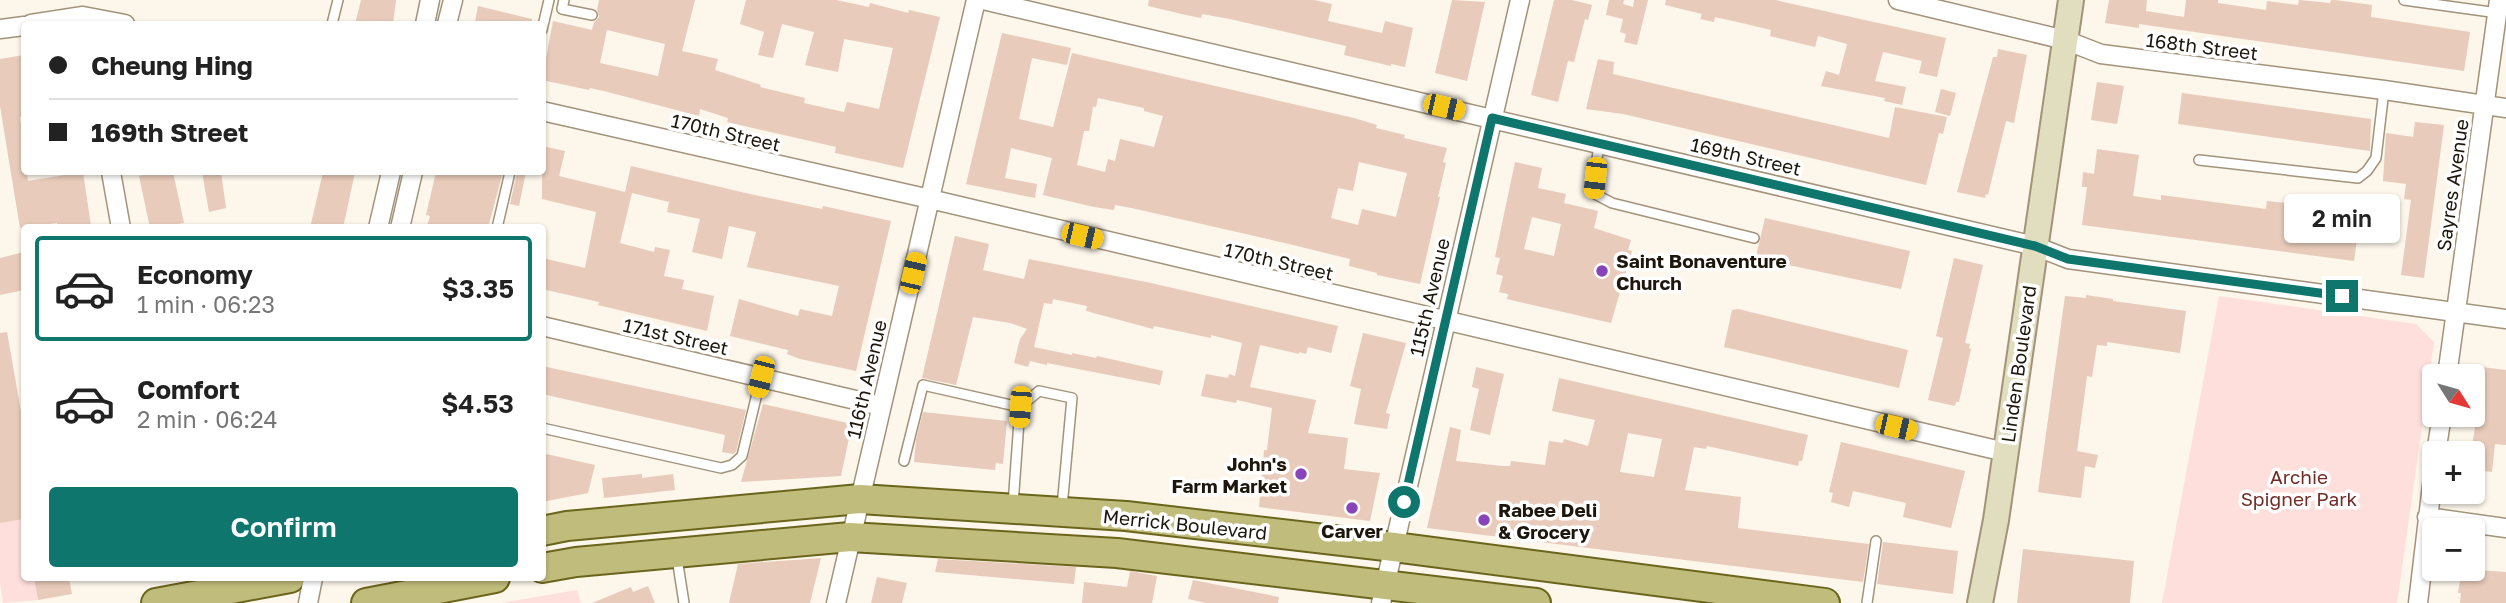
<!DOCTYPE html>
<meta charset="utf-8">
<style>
:root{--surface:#fff;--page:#f2f2f2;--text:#222;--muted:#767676;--line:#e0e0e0;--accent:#0f766e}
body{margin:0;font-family:"Golos Text",sans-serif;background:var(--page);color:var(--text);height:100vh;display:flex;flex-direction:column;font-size:26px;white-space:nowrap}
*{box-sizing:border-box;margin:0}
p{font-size:23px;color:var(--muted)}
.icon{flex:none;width:38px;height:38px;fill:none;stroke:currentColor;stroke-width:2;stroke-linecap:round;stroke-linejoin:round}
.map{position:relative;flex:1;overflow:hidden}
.side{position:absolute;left:21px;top:224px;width:525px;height:357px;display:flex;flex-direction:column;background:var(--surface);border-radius:7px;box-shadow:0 2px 5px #0004}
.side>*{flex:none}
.hud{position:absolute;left:21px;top:21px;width:525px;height:154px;border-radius:7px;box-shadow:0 2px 5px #0004;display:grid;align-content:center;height:154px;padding:0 28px;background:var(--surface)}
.needle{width:46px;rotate:127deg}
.fabs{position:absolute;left:2422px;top:364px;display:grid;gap:14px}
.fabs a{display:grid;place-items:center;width:63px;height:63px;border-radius:7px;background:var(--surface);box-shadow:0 2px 5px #0004;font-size:35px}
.end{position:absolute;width:32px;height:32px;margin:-16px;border:9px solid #0f766e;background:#fff;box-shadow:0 0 0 4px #fff}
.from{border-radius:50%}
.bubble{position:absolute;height:49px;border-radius:7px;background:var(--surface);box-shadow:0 2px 5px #0004;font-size:23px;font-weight:600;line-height:49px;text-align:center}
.car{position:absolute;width:21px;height:42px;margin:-21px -10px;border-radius:9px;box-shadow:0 0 5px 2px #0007;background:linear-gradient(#f5c518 24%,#345 0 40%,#f5c518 0 76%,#345 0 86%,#f5c518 0)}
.hud b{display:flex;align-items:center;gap:24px;height:66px;font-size:26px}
.hud b+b{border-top:2px solid var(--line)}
.hud i{width:18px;height:18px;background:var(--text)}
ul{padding:12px 0 0;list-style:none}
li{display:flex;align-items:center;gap:21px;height:105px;margin:0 14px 10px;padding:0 14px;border:4px solid transparent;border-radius:7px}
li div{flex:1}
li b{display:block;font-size:26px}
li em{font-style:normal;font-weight:600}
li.current{border-color:var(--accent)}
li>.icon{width:63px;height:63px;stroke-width:1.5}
.primary-button{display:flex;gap:14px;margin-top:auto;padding:14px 28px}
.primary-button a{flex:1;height:80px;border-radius:7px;background:var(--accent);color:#fff;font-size:28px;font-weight:600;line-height:80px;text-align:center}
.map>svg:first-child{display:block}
</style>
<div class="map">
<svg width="2506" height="603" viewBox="0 0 2506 603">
<rect width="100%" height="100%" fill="#fcf6eb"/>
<path fill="#fedfdb" d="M2219 296 2416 324 2434 342 2397 603H2162Z
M24 519V578H34L38 600 3 603 0 583V523Z
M577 590 581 603H501Z"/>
<path fill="#e8cbba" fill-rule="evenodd" d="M361 0H396L393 24H355Z
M599 0H695L682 51 718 59 715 70 761 85 760 87 805 98 804 103 844 112 847 102 879 109 893 48 844 39 838 72 814 67 805 65 814 32 782 24 773 58 758 55 764 32 740 24 746 0H836L869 7 870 3 908 13 909 10 940 17 903 168 835 153 836 147 727 122 728 118 700 109 699 116 604 91 590 88 589 90 542 80 553 21 592 30 594 22 599 17 597 10ZM607 30 665 44 658 76 600 63Z
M1149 0H1314L1332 4 1328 21 1382 33 1385 21 1413 28 1405 67 1391 64V66L1344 55 1346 46 1230 19 1202 14 1201 18 1186 15 1148 6Z
M1452 0 1485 2 1467 81 1435 73Z
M1554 0H1572L1592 5 1588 20 1585 19 1574 62 1568 61 1558 102 1531 95Z
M1609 0H1624L1623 4 1633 7 1634 0H1648L1637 45 1624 42 1626 34 1620 32 1623 19 1606 15Z
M1666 0H1775L1946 38 1937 77 1919 73 1922 61 1883 52 1875 81 1906 87 1902 105 1884 101 1885 98 1821 86 1826 71 1839 75 1847 44 1818 36 1815 47 1770 36 1771 30 1746 24 1715 17 1714 22 1700 19 1702 14 1665 5Z
M2109 0H2147L2146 11 2184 17 2186 0H2218V3L2266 10 2267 1 2298 5 2299 0 2330 3 2331 0H2335L2372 5 2371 17 2470 32 2464 71 2139 24V28L2105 23Z
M478 6 532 19V24H476L475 22Z
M1002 33 1071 48 1067 65 1032 58 1019 119 1053 127 1072 53 1354 118 1377 125 1376 128 1405 135 1404 138 1447 148 1443 162 1446 163 1438 197H1440L1420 284 1377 275V273L1349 266 1350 259 1289 244 1136 209 1115 205 1114 210 1094 207 1043 195 1052 158 1011 148 1005 178 1037 184 1035 198 966 184ZM1098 98 1144 108V111L1163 116 1154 147 1120 139 1115 161 1108 159 1105 172 1077 165 1084 131H1089L1093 107H1096ZM1359 162 1407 173 1396 217 1362 209 1358 225 1331 218 1338 188 1353 191Z
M1998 49 2027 55 2014 123 2006 121 1988 195 1986 194 1985 198 1957 192 1993 57H1997Z
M24 55V117H20L24 149V175H27L28 181 83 172 91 226 58 228 57 223 20 228 0 106V59Z
M1598 59 1614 62 1613 74 1889 138 1895 107 1947 117 1943 134 1939 133 1926 185 1623 114 1586 109Z
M2097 82 2124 86 2117 124 2091 120Z
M1941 89 1956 93 1950 116 1935 112Z
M2182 93 2371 119 2370 151 2178 124Z
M2415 122 2444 125 2424 278 2401 275 2411 200 2404 199 2406 184 2383 181 2386 133 2413 137Z
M542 146 565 151 559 176 625 192 631 166 750 194 822 209 823 206 891 221 856 371 800 359 787 354 788 350 730 336 739 299 798 316 800 309 832 316 839 286 747 267 756 232 729 226 722 259 692 252 700 219 667 212 669 202 632 193 620 243 654 252 655 247 670 250 664 276 684 280 682 289 714 296 707 331 598 305 599 302 542 289V258L585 268 596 212 542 199Z
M2097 149 2139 155 2133 196 2161 200V195L2266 209 2267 201 2286 203 2285 212 2359 224 2354 261 2082 225 2087 187H2082L2083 172 2094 174Z
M1515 162 1542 168 1538 188 1566 194 1564 203 1598 211 1594 228 1631 240 1628 250 1632 251 1611 323 1507 299 1508 294 1499 292 1503 276 1496 274 1500 258 1495 257ZM1532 217 1561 224 1554 256 1524 249Z
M157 172H173L184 223 150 228 139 176Z
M202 172H221L226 208 209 212Z
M323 172H355L343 228H310Z
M436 172H503L488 228 427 226 430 216 426 215Z
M517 172H526L519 206 510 204Z
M1765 218 1910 251 1901 289 1760 259 1761 257 1756 256Z
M955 236 989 244 983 270 1024 279 1029 259 1151 283 1338 326 1331 353 1308 347 1306 354 1299 352V354L1260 345 1250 387 1316 400 1308 433 1348 438 1344 469 1380 473 1370 521 1259 507 1264 450H1267L1272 408 1237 400 1236 403 1201 396 1206 374 1228 378 1229 374 1235 376 1242 343 1211 335V338L1154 326 1153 329 1086 311 1087 306 1053 299 1052 304 1044 303 1034 347 1072 355V353L1096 358 1097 356 1163 371 1160 385 1047 363V365L1030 361 1028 367 1014 363 1020 339 1027 329 1010 323 973 317 956 385 922 378Z
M24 252V290L0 295V258Z
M1954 258 1983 265 1965 343 1970 344 1969 348 1971 349 1959 402H1956L1955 406 1928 400 1943 338 1936 336Z
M2086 295 2113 299V301L2186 311 2180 353 2107 342V346L2097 345 2092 377 2087 376 2077 451 2098 455 2095 468 2085 466 2081 498 2044 493 2038 492 2065 296 2086 298Z
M1738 309 1908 350 1899 388 1724 347 1732 310Z
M7 332 24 429V519L0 523V333Z
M1363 333 1406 343 1386 413 1390 414 1387 429 1354 424 1361 389 1350 386Z
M542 366 746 410 736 452 733 454 722 452 725 435 542 394Z
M1476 367 1504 374 1490 435 1470 430 1479 389 1472 387Z
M2482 367 2506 370V445L2495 444 2492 472 2473 470 2471 453 2477 414V411L2473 408 2477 375 2481 376Z
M1559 378 1808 435 1802 461H1799L1798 466 1707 446 1706 449 1694 447 1685 490 1741 497 1738 528 1869 544 1863 582 1427 528 1450 427 1461 430 1456 461 1502 466H1510L1511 461 1545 465 1549 441 1563 443 1564 439 1588 446 1595 420 1552 411ZM1628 433 1662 439 1654 477 1620 472Z
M763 404 852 424 841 476 741 482Z
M923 412 1007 421 1003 464 996 463 995 470 914 462 916 440Z
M1841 442 1965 471 1951 528 1903 517 1906 503 1853 491 1849 507 1831 502 1833 493 1829 492Z
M542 453 595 465 588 493 542 502Z
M642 474V478L673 474 675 490 604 498 602 478Z
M1883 542 1958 551 1953 594 1877 584Z
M2023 549 2134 561 2130 603H2017Z
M821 558 810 603H729L738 564Z
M938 559 1076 567 1074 584 935 572Z
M2462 569 2506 572V603H2460L2461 593H2458Z
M1130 571 1157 576 1152 603H1082L1084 582 1127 587Z
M877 577 907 583 902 603H871Z
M34 578H69L72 594 38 600Z
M1193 580 1279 597 1278 603H1206L1188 599Z
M648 586 655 603H592L631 587 633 592Z"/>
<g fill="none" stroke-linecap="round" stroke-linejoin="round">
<defs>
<path id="service" d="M564 0 562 9 592 15
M2404 0 2498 13
M332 24 338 0
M542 30 549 0
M1599 143 1593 193 1612 203 1754 238
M2199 160 2358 178 2367 171 2376 158 2384 90
M497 228 510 172
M542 428 721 468 732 465 742 456 761 377
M904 461 923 385 1020 407
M1013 505 1020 407 1039 391 1072 398 1062 507
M677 558 684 603
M1867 603 1876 541"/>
<path id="minor" d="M983 0 2035 246 2068 259 2506 319
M1898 0 2065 40 2101 54 2384 90 2506 108
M31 24 83 16 125 24
M425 24 430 0
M447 24 453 0
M0 29 24 26
M542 111 930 199 2005 452
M111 172 121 228
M378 228 391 172
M400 228 413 172
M542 326 881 406
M2447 376 2499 0
M2436 453 2442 415
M2427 517 2506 528
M308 603 313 578
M836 603 976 0
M1381 603 1520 0
M2418 603 2434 468"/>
<path id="secondary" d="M1980 603 1996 520 2071 0"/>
<path id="primary" d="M542 531 567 526 860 499 1126 516 1394 547 1825 603
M542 568 576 562 850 537 1117 553 1536 603
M156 603 290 578
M366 603 495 578"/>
</defs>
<use href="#service" stroke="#a2937a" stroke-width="12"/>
<use href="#minor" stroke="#a2937a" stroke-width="21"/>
<use href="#secondary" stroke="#a2937a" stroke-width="28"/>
<use href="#primary" stroke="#6b651c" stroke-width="32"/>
<use href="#service" stroke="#fff" stroke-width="9"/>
<use href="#minor" stroke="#fff" stroke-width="18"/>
<use href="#secondary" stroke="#e0debe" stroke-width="24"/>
<use href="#primary" stroke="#c0bc7c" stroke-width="28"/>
</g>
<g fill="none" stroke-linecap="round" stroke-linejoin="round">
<path stroke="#0f766e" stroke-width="9" d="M1404 502 1492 118 2035 246 2068 259 2342 296"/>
</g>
<g fill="#8845ba" stroke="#fff" stroke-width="2.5">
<circle cx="1602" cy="271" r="7"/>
<circle cx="1301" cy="474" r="7"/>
<circle cx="1352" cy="508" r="7"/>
<circle cx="1484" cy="520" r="7"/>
</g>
<g text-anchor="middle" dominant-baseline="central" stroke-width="7" stroke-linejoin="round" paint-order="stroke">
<g font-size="19" fill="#1c160c" stroke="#fff">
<text transform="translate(2202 46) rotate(7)">168th Street</text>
<text transform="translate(726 132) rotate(13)">170th Street</text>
<text transform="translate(1746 156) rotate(13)">169th Street</text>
<text transform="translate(2452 185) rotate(-82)">Sayres Avenue</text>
<text transform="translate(1279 261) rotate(13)">170th Street</text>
<text transform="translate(1429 297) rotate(-77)">115th Avenue</text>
<text transform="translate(676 336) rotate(13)">171st Street</text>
<text transform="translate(2018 364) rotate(-82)">Linden Boulevard</text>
<text transform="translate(866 379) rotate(-77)">116th Avenue</text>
<text transform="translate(1185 524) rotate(6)">Merrick Boulevard</text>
</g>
<g font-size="19" font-weight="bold" fill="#1c160c" stroke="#fff" text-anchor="start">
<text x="1616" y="260">Saint Bonaventure<tspan x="1616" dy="22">Church</tspan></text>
<text x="1287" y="463" text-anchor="end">John's<tspan x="1287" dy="22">Farm Market</tspan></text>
<text x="1498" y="509">Rabee Deli<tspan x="1498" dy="22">&amp; Grocery</tspan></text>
<text x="1352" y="530" text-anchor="middle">Carver</text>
</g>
<g font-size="19" fill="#722b25" stroke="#fff">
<text x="2299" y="476">Archie<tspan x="2299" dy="22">Spigner Park</tspan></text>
</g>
</g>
</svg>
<div class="fabs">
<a><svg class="needle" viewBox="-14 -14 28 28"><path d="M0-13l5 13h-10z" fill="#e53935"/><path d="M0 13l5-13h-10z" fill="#767676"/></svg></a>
<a>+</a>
<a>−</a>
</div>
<i class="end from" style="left:1404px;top:502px"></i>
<i class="end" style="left:2342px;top:296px"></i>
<div class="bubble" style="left:2284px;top:194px;width:116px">2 min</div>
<i class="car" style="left:1444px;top:107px;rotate:103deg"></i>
<i class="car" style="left:1595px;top:178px;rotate:186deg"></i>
<i class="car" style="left:1082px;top:236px;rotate:103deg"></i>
<i class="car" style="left:913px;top:273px;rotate:13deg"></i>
<i class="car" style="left:761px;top:377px;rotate:194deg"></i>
<i class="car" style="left:1020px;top:407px;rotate:184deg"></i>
<i class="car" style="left:1896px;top:427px;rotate:103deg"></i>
<div class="hud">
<b><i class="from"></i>Cheung Hing</b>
<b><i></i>169th Street</b>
</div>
<section class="side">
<ul>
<li class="current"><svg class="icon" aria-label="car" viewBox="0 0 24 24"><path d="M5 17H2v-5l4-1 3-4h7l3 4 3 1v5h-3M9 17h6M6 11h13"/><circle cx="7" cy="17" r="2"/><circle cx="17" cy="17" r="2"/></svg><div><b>Economy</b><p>1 min · 06:23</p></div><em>$3.35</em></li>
<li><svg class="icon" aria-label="car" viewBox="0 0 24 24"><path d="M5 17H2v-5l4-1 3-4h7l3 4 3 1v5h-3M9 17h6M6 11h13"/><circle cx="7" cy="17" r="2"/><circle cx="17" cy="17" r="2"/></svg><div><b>Comfort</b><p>2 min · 06:24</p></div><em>$4.53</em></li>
</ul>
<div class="primary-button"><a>Confirm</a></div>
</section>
</div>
